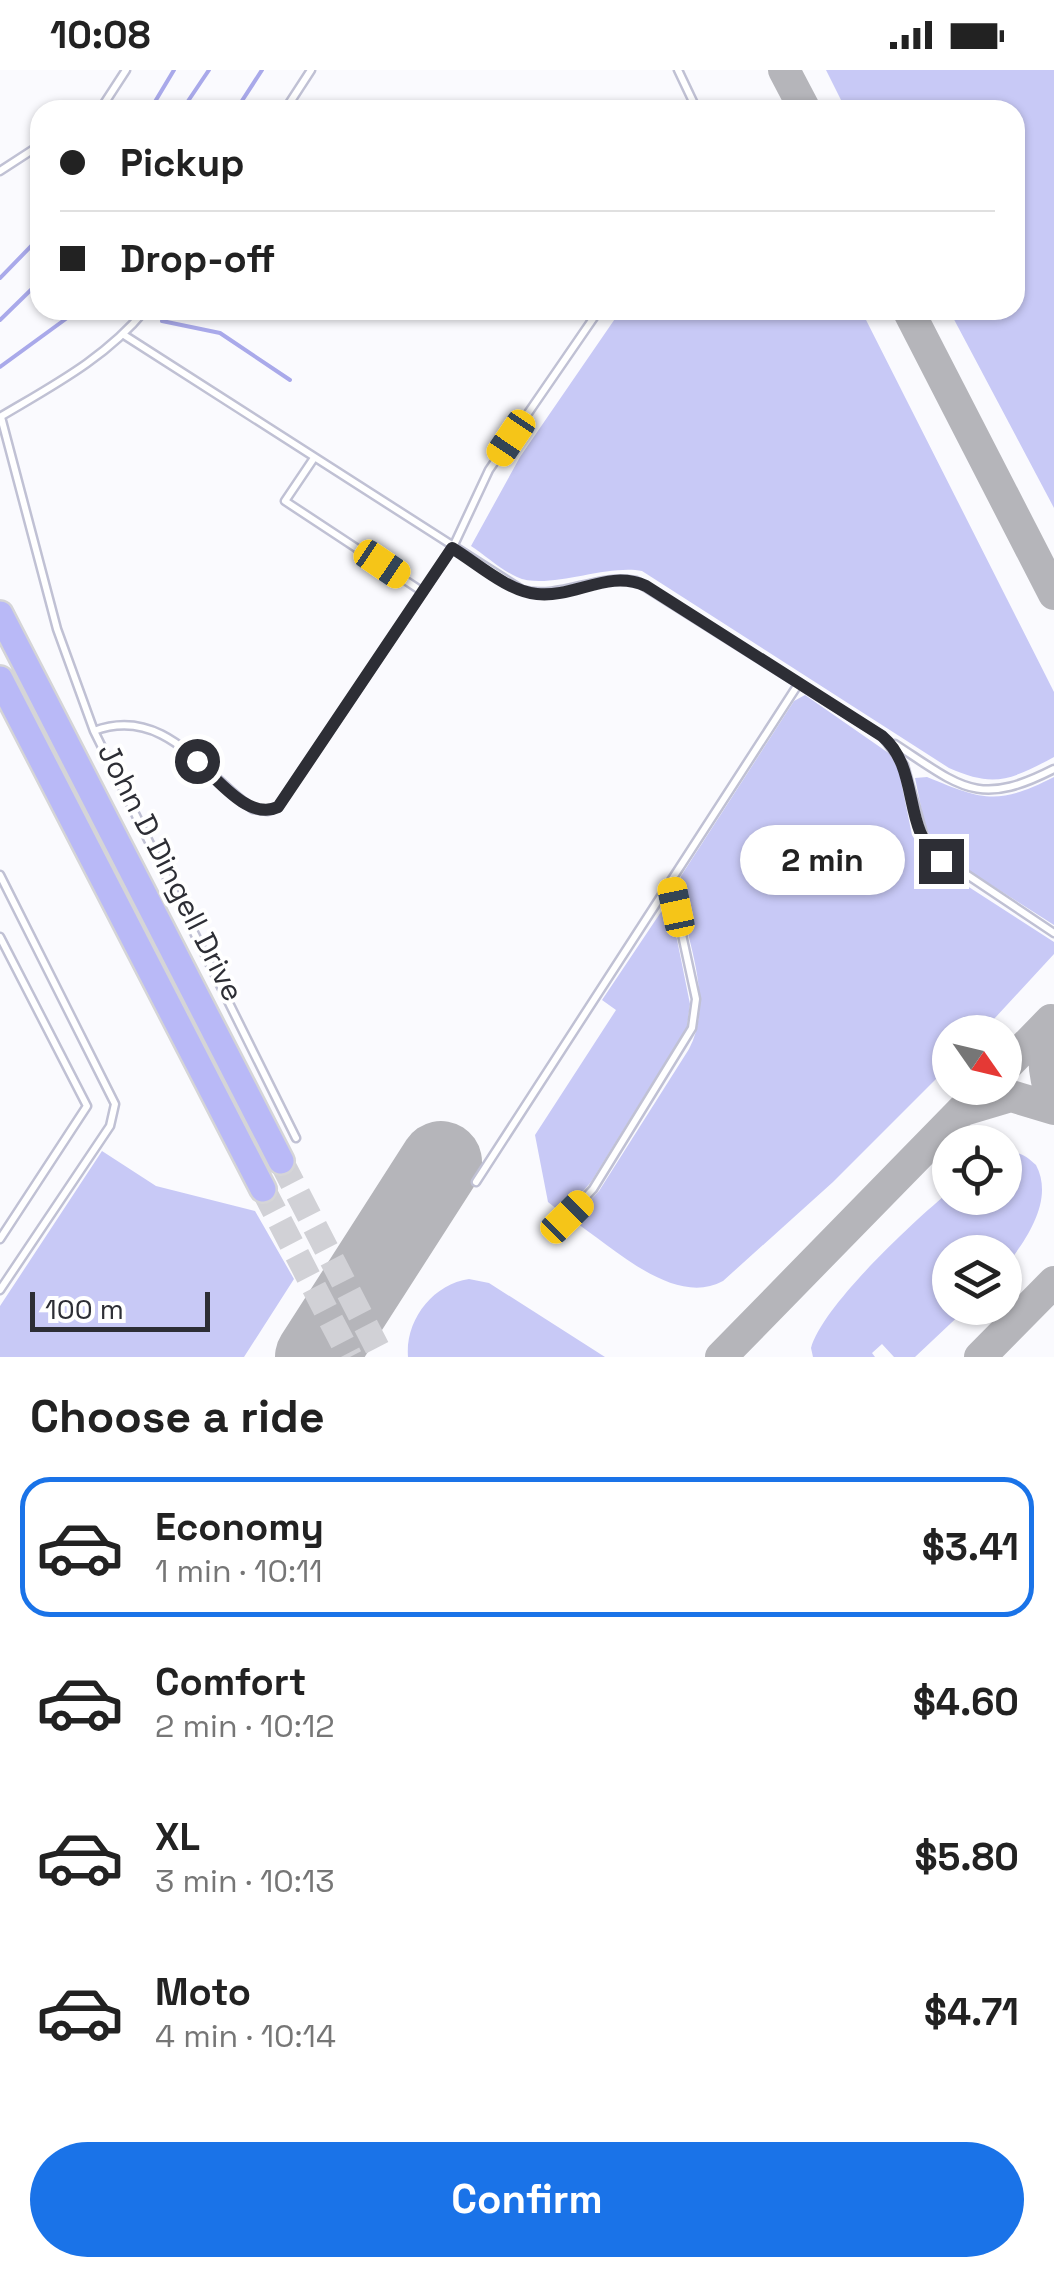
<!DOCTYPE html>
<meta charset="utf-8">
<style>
:root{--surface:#fff;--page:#f6f6f6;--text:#222;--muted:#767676;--line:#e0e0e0;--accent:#1a73e8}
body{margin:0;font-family:"Space Grotesk",sans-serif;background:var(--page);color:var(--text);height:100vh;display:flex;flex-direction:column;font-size:38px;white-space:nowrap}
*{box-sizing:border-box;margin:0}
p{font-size:32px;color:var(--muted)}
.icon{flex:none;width:55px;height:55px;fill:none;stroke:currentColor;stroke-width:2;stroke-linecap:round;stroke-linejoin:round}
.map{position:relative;height:1287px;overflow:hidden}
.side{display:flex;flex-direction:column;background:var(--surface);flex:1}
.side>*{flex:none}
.top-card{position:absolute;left:30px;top:30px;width:995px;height:220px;border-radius:30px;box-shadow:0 2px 8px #0004;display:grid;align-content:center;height:220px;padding:0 30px;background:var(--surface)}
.needle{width:65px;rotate:124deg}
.buttons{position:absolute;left:932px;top:945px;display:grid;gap:20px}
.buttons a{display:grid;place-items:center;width:90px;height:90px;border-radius:50%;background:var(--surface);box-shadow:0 2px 8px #0004;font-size:50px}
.scale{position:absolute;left:30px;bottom:25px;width:180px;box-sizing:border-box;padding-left:10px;border:5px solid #2d2e35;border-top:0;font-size:28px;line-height:35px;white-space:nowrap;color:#2d2e35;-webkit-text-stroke:8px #fff;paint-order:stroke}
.end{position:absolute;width:45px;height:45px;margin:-22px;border:12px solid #2d2e35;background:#fff;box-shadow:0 0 0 5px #fff}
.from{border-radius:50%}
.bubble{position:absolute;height:70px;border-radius:35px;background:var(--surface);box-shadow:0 2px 8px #0004;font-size:32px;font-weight:700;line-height:70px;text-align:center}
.car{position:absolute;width:30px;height:60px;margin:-30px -15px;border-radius:12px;box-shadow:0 0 8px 2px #0007;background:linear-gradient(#f5c518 24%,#345 0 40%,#f5c518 0 76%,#345 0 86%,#f5c518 0)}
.top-card b{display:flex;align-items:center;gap:35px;height:95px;font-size:38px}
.top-card b+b{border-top:2px solid var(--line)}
.top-card i{width:25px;height:25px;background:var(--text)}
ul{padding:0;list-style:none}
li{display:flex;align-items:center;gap:30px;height:140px;margin:0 20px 15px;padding:0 10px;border:5px solid transparent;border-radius:30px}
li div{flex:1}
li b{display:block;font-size:38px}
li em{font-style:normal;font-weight:700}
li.active{border-color:var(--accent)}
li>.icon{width:90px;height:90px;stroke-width:1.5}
h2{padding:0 30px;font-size:45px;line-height:120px}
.cta{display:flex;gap:20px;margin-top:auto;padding:20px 30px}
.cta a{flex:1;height:115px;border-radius:60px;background:var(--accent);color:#fff;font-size:40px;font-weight:700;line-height:115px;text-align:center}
.status{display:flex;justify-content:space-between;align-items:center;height:70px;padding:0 50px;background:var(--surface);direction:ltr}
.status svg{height:28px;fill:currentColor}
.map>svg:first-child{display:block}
</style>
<div class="status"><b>10:08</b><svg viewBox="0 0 49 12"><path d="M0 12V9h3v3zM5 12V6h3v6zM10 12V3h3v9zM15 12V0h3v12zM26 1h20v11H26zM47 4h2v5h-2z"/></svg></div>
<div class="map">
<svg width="1054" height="1287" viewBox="0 0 1054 1287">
<rect width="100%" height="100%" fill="#fafafe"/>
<path fill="#c8c9f6" d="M826 0H1054V438L949 240H1015V40H846Z
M621 240H861L1054 622V687C1011 710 994 718 949 698L642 501C605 494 547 521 517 507 501 500 486 486 471 476L520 387Z
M805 625 890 684 899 701 912 765 927 790 1054 872V884L982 962H950V995L833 1112 723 1211C674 1238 612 1176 572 1150L599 1121 689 979C715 929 686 872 679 820L681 806 794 631Z
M927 707C983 730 997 736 1054 707V855L938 781 925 756 915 708Z
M669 830 690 934 687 957 591 1112 563 1144 548 1132 535 1065 616 940 602 930Z
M102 1081 156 1116 255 1141 294 1209 244 1287H0V1236Z
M1008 1081C1020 1082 1028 1087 1036 1095 1054 1129 1028 1168 1005 1197V1182H950V1238H967L915 1287H894L882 1274 872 1283 875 1287H813L811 1278C823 1235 914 1151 950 1121V1128H1005Z
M469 1209 489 1213 605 1287H408C405 1250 433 1214 469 1209Z"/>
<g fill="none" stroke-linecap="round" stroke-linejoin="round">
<path stroke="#a9a9ea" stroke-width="4" d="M150 40 174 0
M182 40 209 0
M236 40 262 0
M0 208 40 167
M0 250 40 211
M162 251 220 263 290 310
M0 297 78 240"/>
<path stroke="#b5b5ba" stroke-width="32" d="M784 0 805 40
M908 240 1054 524
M1054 951C1040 977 1043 1006 1054 1033
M1005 997 1051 950
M964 1040 1011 1026 1054 1039
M721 1287 984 1018
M980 1287 1054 1212"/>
<path stroke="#b5b5ba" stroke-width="82" d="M316 1287 441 1092"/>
<path stroke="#d1d1d6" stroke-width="25" stroke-dasharray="25 12" stroke-linecap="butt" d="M281 1091 382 1287
M263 1119 350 1287"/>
<defs>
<path id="lane" d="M678 0 697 40
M100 40 126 0
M285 40 311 0
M0 101 40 75
M124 265 522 520C561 530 597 503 636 511L882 666 904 695 927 778 1054 863
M0 347C52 316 106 288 145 240
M1 347 57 559 94 661 296 1068
M314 388 285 431 423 522
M94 661C164 635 203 703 253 739L268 741 278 737 453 477 489 400 599 240
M895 674C961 717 978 738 1054 699
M0 805 115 1034 110 1056 0 1220
M0 867 87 1036 0 1169
M476 1112 799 613
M567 1147 593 1119 692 958 696 929 671 814"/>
<path id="highway" d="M0 544 281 1091
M0 609 263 1119"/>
</defs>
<use href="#lane" stroke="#c0c1d4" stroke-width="11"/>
<use href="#highway" stroke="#d5d5d7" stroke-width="30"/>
<use href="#lane" stroke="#fff" stroke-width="6"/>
<use href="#highway" stroke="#b9b9f7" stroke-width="25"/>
</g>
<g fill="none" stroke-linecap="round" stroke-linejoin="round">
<path stroke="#2d2e35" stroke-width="12" d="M197 691C217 709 249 751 278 737L452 478C477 493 507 521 537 524 575 528 608 499 646 516L882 666C921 699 901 759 941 791"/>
</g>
<g text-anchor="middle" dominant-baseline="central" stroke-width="8" stroke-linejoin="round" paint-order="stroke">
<g font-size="30" fill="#2d2e35" stroke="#fff">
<text transform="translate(171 802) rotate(63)">John D Dingell Drive</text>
</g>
</g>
</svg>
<div class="buttons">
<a><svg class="needle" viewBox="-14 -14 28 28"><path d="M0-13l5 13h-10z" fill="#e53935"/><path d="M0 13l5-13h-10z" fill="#767676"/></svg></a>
<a><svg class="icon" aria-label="locate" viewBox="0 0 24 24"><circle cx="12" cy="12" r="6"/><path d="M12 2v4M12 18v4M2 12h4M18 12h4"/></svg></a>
<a><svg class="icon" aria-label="layers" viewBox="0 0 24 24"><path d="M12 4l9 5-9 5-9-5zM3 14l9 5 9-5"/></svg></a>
</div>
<div class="scale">100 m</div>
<i class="end from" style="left:197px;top:691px"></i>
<i class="end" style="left:941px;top:791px"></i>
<div class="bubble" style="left:740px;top:755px;width:165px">2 min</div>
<i class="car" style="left:511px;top:368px;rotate:214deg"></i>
<i class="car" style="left:382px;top:494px;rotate:124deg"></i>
<i class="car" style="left:676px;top:837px;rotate:348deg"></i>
<i class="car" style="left:567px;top:1147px;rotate:45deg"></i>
<div class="top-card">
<b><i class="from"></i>Pickup</b>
<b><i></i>Drop-off</b>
</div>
</div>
<section class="side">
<h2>Choose a ride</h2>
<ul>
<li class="active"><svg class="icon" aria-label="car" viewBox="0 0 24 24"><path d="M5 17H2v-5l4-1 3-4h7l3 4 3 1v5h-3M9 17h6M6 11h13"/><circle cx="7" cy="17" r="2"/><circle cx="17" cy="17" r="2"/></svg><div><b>Economy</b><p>1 min · 10:11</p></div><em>$3.41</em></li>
<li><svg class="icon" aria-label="car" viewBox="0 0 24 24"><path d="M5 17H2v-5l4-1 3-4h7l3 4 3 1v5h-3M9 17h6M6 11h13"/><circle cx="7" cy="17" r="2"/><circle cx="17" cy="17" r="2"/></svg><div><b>Comfort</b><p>2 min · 10:12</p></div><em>$4.60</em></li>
<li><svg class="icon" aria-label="car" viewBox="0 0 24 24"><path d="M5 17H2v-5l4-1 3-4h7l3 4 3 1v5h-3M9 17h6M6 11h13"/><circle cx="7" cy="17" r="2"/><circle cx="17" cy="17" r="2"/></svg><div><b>XL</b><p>3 min · 10:13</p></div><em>$5.80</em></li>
<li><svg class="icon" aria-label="car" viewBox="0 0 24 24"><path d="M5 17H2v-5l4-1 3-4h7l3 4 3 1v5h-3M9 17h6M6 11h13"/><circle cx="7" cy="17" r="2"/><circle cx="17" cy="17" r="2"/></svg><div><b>Moto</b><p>4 min · 10:14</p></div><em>$4.71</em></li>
</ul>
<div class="cta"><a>Confirm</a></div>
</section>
